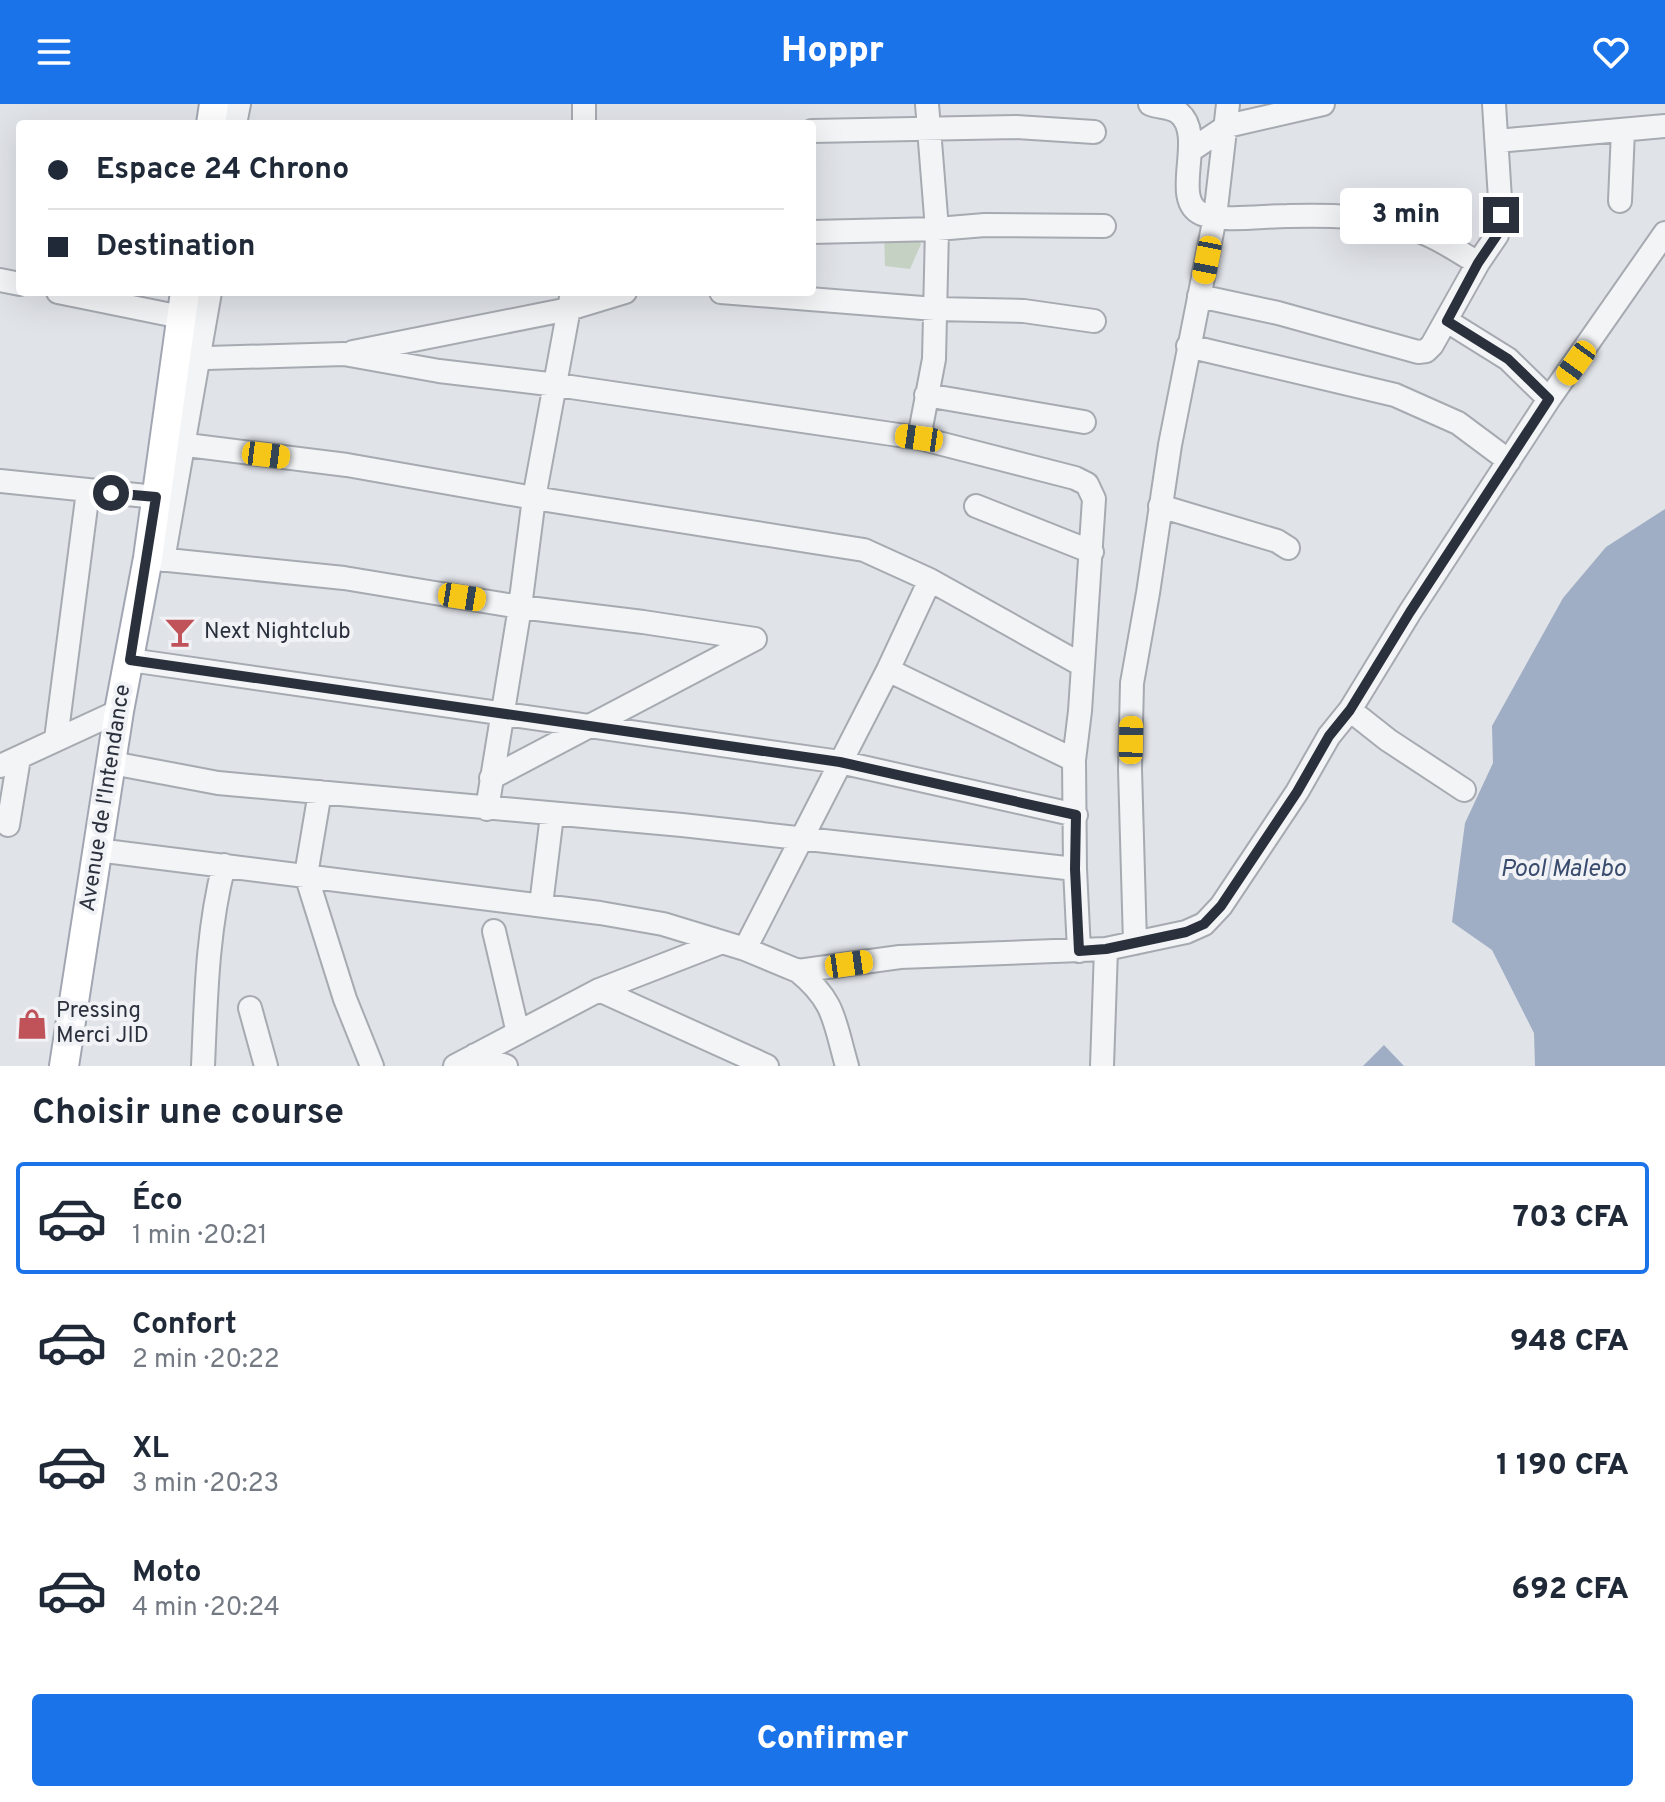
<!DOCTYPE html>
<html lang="fr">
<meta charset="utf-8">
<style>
:root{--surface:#fff;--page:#f6f6f7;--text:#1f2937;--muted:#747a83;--line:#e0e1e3;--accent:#1a73e8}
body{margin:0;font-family:Overpass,sans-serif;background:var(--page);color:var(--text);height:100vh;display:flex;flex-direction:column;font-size:30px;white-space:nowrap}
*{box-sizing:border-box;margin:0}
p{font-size:26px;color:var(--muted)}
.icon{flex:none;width:44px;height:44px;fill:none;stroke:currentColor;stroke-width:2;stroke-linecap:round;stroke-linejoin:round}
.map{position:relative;height:962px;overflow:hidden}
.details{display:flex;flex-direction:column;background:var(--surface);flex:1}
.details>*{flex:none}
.banner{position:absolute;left:16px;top:16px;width:800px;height:176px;border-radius:8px;box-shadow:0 8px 32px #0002;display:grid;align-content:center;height:176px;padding:0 32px;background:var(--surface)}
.end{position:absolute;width:36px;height:36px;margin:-18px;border:10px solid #2b303d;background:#fff;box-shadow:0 0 0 4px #fff}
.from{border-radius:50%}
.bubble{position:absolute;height:56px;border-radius:8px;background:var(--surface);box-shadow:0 8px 32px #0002;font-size:26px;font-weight:800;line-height:56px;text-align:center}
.car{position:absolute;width:24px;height:48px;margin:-24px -12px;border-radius:10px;box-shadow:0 0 6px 2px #0007;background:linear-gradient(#f5c518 24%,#345 0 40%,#f5c518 0 76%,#345 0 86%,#f5c518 0)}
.banner b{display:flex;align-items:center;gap:28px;height:76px;font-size:30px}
.banner b+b{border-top:2px solid var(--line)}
.banner i{width:20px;height:20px;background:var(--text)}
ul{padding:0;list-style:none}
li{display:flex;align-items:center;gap:24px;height:112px;margin:0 16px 12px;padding:0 16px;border:4px solid transparent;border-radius:8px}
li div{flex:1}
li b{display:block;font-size:30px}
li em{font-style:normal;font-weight:800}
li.selected{border-color:var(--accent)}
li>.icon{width:72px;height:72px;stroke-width:1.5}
h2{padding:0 32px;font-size:36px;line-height:96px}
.button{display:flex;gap:16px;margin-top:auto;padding:16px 32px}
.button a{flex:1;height:92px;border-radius:8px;background:var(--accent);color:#fff;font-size:32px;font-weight:800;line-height:92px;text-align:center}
header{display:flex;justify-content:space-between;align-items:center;height:104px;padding:0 32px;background:var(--accent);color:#fff;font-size:36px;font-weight:800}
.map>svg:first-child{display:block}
</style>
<header><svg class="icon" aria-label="menu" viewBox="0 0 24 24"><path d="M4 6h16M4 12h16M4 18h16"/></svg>Hoppr<svg class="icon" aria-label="heart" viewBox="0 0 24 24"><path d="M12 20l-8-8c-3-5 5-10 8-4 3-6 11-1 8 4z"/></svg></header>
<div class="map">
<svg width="1665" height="962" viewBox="0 0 1665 962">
<rect width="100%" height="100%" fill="#e0e3e8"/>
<path fill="#c5d1c2" d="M912 127 921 140 910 165 885 162 884 128Z"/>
<path fill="#9faec4" d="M1665 405V962H1535L1534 929 1492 846 1452 818 1465 719 1493 659 1492 622 1563 494 1606 443Z
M1384 941 1404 962H1363Z"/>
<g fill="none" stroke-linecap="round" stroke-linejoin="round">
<defs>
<path id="minor" d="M1150 0C1160 4 1170 2 1179 9 1207 32 1169 96 1202 110 1223 118 1263 112 1287 112 1328 111 1373 111 1413 125 1436 132 1457 147 1478 159
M235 20 239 0
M584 20V0
M812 27 1016 23 1094 28
M1497 37 1665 22
M1190 47 1227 22 1323 0
M1620 97 1623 26
M812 128 937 125 985 121 1104 122
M0 176 20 180
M58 188 181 213
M721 188 935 205 1024 207 1094 217
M1199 192 1278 209 1418 248 1426 247 1432 241 1478 159 1497 131 1501 111 1494 0
M1447 217 1508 255 1549 295
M1188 242 1395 291 1458 319 1509 357
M353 248 569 205 625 188
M175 255 344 250 439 267 557 281 919 334 1075 374 1087 380 1094 395 1080 607 1074 656 1075 765 1079 847
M926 291 1084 318
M919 334 934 255 937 125 927 0
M163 338 347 361 534 394 864 446 930 476 1082 561
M0 377 156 393
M976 402 1092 448
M1160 402 1277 437 1288 444
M148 454 344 474 520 503 643 518 755 535
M163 456 210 188
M130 556 840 658 1076 711
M888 566 1074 656
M1350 606 1388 636 1464 686
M56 635 88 387
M112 659 218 679 682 721 1075 765
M0 662 119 607
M491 674 755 535
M320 688 306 771 345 895 372 962
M487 705 520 503 534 394 572 188
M8 721 19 654
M97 746 600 809 663 820 745 845 798 867 900 853 1106 845 1186 828 1204 820 1221 802 1297 688 1329 632 1350 606 1410 508 1549 295 1665 129
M541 801 552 711
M494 827 518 929
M1135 839 1130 665 1132 579 1148 489 1170 341 1215 113 1228 0
M745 845 888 566 930 476
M798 867C836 898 834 918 847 962
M599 886 767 962
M250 904 266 962
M475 951 506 962
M203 962C206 894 207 827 224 761
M455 962 599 886 720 839
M1102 962 1106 845"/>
<path id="major" d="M211 20 214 0
M64 962 119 607 148 454 185 188"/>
</defs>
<use href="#minor" stroke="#a6aab1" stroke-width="26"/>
<use href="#major" stroke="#a1a6b2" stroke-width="32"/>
<use href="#minor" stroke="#f3f4f6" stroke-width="22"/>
<use href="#major" stroke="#fff" stroke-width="28"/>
</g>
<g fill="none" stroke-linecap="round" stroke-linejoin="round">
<path stroke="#2b303d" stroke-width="10" d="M111 389 156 393 130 556 840 658 1076 711 1075 765 1079 847 1106 845 1186 828 1204 820 1221 802 1297 688 1329 632 1350 606 1410 508 1549 295 1508 255 1447 217 1478 159 1497 131 1501 111"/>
</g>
<defs>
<symbol id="bar-bare" viewBox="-9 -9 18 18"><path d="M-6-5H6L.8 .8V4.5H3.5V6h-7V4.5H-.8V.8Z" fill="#c0525a" stroke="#f0f2f5" stroke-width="2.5" paint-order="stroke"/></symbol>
<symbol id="shop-bare" viewBox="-9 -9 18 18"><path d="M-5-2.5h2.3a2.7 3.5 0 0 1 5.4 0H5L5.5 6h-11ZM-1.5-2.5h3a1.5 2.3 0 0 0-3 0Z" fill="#c0525a" stroke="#f0f2f5" stroke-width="2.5" paint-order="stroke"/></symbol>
</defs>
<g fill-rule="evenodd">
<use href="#bar-bare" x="158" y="506" width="44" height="44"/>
<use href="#shop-bare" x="10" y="898" width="44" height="44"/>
</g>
<g text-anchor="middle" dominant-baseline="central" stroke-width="8" stroke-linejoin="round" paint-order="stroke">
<g font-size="22" fill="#2b303d" stroke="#f0f2f5" text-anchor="start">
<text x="204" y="528">Next Nightclub</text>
<text x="56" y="907">Pressing<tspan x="56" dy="25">Merci JID</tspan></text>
</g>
<g font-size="22" fill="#2b303d" stroke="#f0f2f5">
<text transform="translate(106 694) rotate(-81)">Avenue de l'Intendance</text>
</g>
<g font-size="24" font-style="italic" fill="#394c6d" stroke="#f0f2f5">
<text x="1563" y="766">Pool Malebo</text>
</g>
</g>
</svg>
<i class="end from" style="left:111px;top:389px"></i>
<i class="end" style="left:1501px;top:111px"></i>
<div class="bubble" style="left:1340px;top:84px;width:132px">3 min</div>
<i class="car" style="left:1207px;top:156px;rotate:191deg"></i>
<i class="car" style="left:1576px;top:259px;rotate:216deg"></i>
<i class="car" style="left:919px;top:334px;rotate:278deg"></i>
<i class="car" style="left:266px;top:351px;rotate:97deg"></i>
<i class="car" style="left:462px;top:493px;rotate:99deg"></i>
<i class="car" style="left:1131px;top:636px;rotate:1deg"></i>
<i class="car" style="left:849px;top:860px;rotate:82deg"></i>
<div class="banner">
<b><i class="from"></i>Espace 24 Chrono</b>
<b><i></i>Destination</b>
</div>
</div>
<section class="details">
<h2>Choisir une course</h2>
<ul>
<li class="selected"><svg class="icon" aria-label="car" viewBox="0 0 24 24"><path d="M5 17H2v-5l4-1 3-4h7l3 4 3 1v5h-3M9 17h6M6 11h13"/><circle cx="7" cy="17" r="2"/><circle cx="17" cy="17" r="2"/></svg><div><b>Éco</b><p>1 min · 20:21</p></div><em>703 CFA</em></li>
<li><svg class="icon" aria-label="car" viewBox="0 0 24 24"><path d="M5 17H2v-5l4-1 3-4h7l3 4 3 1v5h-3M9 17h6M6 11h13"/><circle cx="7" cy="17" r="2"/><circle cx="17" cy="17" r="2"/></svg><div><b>Confort</b><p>2 min · 20:22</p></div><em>948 CFA</em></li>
<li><svg class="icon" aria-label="car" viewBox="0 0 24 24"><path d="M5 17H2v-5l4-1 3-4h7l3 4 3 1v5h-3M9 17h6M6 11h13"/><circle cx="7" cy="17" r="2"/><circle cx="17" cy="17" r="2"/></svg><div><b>XL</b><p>3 min · 20:23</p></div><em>1 190 CFA</em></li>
<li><svg class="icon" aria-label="car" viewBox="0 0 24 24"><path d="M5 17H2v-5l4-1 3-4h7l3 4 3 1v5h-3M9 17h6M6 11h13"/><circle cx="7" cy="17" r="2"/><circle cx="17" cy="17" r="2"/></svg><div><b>Moto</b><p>4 min · 20:24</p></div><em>692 CFA</em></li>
</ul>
<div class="button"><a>Confirmer</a></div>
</section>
